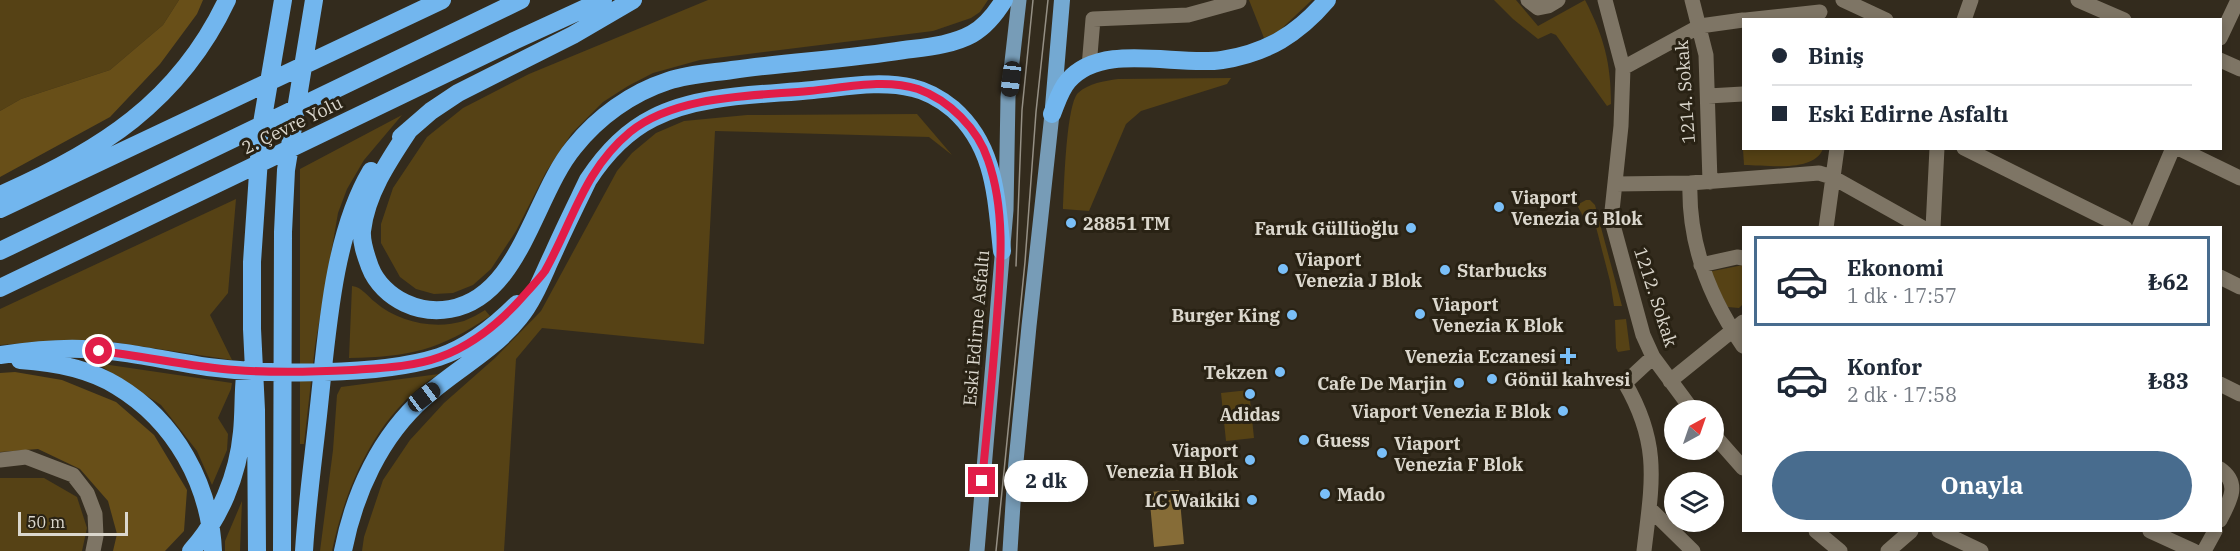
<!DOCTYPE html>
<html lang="tr">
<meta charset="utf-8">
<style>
:root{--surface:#fff;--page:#f6f6f7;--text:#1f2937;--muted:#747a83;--line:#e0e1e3;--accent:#486c8e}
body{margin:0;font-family:"IBM Plex Serif",serif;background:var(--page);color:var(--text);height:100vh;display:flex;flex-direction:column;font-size:22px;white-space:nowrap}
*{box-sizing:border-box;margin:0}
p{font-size:20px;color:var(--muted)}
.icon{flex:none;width:33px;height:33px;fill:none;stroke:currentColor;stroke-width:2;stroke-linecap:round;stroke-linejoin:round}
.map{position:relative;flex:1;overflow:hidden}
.side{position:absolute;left:1742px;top:226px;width:480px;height:306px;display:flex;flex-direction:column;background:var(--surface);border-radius:0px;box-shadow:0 3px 9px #0003}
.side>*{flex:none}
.top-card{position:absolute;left:1742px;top:18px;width:480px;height:132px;border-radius:0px;box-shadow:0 3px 9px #0003;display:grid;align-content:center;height:132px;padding:0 30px;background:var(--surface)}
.needle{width:39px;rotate:40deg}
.tools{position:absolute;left:1664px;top:400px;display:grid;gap:12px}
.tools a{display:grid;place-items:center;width:60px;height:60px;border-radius:50%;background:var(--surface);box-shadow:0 3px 9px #0003;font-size:30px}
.scale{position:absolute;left:18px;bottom:15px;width:110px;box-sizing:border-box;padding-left:6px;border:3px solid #dbd7cd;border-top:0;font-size:16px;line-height:21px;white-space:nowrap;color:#dbd7cd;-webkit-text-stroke:4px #292214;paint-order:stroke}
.end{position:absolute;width:27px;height:27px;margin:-14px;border:8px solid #e11d48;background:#fff;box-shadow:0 0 0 3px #fff}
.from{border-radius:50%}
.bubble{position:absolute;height:42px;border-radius:21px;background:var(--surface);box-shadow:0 3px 9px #0003;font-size:20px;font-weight:800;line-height:42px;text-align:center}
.car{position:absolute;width:18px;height:36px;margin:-18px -9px;border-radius:8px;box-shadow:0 0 4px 2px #0007;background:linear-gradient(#222 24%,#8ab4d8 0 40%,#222 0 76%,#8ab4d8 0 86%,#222 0)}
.top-card b{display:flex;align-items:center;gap:21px;height:57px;font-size:22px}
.top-card b+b{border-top:2px solid var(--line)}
.top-card i{width:15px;height:15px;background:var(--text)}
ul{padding:10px 0 0;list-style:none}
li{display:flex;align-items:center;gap:18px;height:90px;margin:0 12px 9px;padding:0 18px;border:3px solid transparent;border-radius:0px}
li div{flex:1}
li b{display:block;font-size:22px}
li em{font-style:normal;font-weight:800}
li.on{border-color:var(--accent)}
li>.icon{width:54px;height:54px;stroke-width:1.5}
.cta{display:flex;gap:12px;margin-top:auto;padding:12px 30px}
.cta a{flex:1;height:69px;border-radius:36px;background:var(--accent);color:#fff;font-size:24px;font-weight:800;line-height:69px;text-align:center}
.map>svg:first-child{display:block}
</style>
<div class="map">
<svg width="2240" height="551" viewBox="0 0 2240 551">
<rect width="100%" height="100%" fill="#332b1d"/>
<path fill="#564215" d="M0 0H179L163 25 110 70 21 99 0 111Z
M708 0H988L980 12 971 18 933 31 700 60 653 73 628 86 603 102 572 133 546 172 516 231 491 269 473 285 453 293 434 294 416 289 400 277 381 243V224L393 188 427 137 463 108 529 74Z
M1249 0H1312L1278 32 1264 38Z
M1494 0H1516L1538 26 1585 0C1604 37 1611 63 1611 104L1607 106 1556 35 1551 33 1538 39 1513 19Z
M1231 78 1227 84 1141 111 1126 124 1089 211 1063 209C1064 189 1066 105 1078 93 1089 83 1104 81 1118 79Z
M917 114 952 155 929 137 715 131 704 344 542 328 516 359 504 551H362L364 537 383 480 410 440 444 403 495 358 541 311 617 171 632 153 656 133 684 121 747 115Z
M402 115 364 160 347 189 338 213 315 346 304 444H300V169Z
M1743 149V148L1823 149C1813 173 1767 165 1744 165Z
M236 199 228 293 210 315 232 360 99 340H64L0 345V309Z
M1586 200H1590L1595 205 1622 306H1614L1610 281 1596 227H1589L1577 205Z
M1743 265V304L1739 308 1728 307 1708 272Z
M352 286C362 287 367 296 375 302 398 322 434 330 464 321 471 318 479 314 485 310L490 316C440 350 409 357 349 358Z
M1626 319 1630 350 1618 352 1616 348 1615 320Z
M96 363 232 383 231 389 218 418 228 434 227 450 212 485 197 451 161 405Z
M439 374C378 411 346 484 332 551H320L333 450 337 395 341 387Z
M1249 390 1254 438 1226 441 1221 393Z
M0 478H44L77 497 87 528 82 551H0Z
M242 501 240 551H225V541Z"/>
<path fill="#684f18" d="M179 0H203L197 14 160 64 110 117 0 177V111L21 99 110 70 163 25Z
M15 372 62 380 116 402 154 435 187 490 184 531 165 551H113L117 534 108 501 80 469 38 449 0 452V373Z"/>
<path fill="#866c37" d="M1179 490 1184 544 1154 547 1149 492Z"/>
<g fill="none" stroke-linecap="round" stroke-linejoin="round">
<path stroke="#7e7565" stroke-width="15" d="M1528 0 1538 8 1548 6 1558 0
M1605 0 1623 68 1621 126 1612 211 1613 225 1643 335 1653 357 1693 411
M1692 0 1706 55 1710 182
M1843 0 1886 20
M2078 0 2124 20
M1746 20 1820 12
M1964 20 1971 0
M2220 38 2238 0
M2220 60 2240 69
M1089 67 1093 19 1188 15 1239 1
M1623 68 1700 26 1743 20
M1708 96 1743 94
M1964 148 2125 228
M2178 148 2240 178
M1690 183C1688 243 1709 297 1743 346
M1615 184 1690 183 1819 173 1832 177 1923 228
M1826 228 1837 148
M1933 228 1937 148
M2139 228 2173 148
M1701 265 1737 257 1743 258
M2220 277 2240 287
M1670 381 1743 322
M2220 384 2240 394
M1713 434 1743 468
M0 460 26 457 73 475 87 493 95 514 96 536 93 551
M2220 469C2240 483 2231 499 2220 520
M1649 508 1693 551
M1816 531 1840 551
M1939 531 1981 551
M2150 531 2194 551
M1644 551C1652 483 1661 445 1625 383L1653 357
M1888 551 1911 531
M2204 551 2215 531"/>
<path stroke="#779cb7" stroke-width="15" d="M977 551 1006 210 1008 97 1019 0
M1010 551 1015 472 1029 326 1052 114"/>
<path stroke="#74a9d2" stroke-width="16" d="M1053 107 1062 0"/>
<path stroke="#72b6ee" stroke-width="18" d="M1052 114C1057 102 1060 90 1068 81 1102 41 1177 67 1222 60 1267 53 1298 34 1327 0
M409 130C389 160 366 194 362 231 361 243 366 256 370 267 376 283 390 296 405 303 420 310 434 312 450 309 520 297 534 195 574 147 598 117 631 93 668 81 689 74 711 73 732 70 790 62 847 59 904 50 927 47 952 45 972 34 986 26 996 13 1004 0
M401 137 431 111 458 93 573 35 633 0
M0 195C99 152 179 102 227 0
M0 209 442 0
M0 251 521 0
M0 288 516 40 603 0
M0 355C27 351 54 348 82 349 123 350 167 361 208 367 270 375 379 376 439 357 469 347 495 326 517 304
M20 360C53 362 88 368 117 386 175 421 210 484 213 551
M191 551C220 519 238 475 242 432 244 413 243 394 245 376
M257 551 256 410 252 329V262L261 129 283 0
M282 551 283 232 286 170 314 0
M304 551C307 502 314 454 319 406 327 333 333 235 371 171
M343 551C354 494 380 436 425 397 456 369 493 351 519 318 534 300 543 275 553 254 564 229 576 205 588 180 605 154 625 132 653 118 699 94 763 95 813 90 846 87 880 80 913 88 927 91 942 100 953 109 996 147 996 198 1002 251"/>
<path stroke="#969085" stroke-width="1.5" d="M1016 266 1022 110 1033 0
M996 551 1025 262 1036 112 1048 0"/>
</g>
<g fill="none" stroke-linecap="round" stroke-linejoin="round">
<path stroke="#e11d48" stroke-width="8" d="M99 351C145 356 190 367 235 370 274 373 313 372 352 370 381 368 413 367 440 357 475 344 503 320 527 292 533 285 540 278 545 271 573 221 584 170 630 132 676 95 753 96 809 91 843 88 884 78 918 89 949 100 978 129 988 160 1007 214 1000 274 996 330 992 381 987 431 982 481"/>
</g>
<g fill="#7abff8" stroke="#292214" stroke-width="2">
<circle cx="1499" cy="207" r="6"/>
<circle cx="1071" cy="223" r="6"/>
<circle cx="1411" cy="228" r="6"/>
<circle cx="1283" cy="269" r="6"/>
<circle cx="1445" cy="270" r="6"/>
<circle cx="1420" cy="314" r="6"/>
<circle cx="1292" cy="315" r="6"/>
<path d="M1565 347h6v6h6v6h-6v6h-6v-6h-6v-6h6z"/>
<circle cx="1280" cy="372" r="6"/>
<circle cx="1492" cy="379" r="6"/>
<circle cx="1459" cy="383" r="6"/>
<circle cx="1250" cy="394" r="6"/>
<circle cx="1563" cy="411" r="6"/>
<circle cx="1304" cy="440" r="6"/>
<circle cx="1382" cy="453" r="6"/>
<circle cx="1250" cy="460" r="6"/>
<circle cx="1325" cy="494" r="6"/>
<circle cx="1252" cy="500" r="6"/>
</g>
<g text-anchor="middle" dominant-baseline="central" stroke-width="6" stroke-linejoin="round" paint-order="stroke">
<g font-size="18" fill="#dbd7cd" stroke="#292214">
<text transform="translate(1685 92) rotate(-94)">1214. Sokak</text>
<text transform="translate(292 125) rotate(-26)">2. Çevre Yolu</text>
<text transform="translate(1656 297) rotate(72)">1212. Sokak</text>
<text transform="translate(976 328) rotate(-85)">Eski Edirne Asfaltı</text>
</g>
<g font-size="18" font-weight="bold" fill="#dbd7cd" stroke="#292214" text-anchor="start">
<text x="1511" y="197">Viaport<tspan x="1511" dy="21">Venezia G Blok</tspan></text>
<text x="1083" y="223">28851 TM</text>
<text x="1399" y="228" text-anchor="end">Faruk Güllüoğlu</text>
<text x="1295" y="259">Viaport<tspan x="1295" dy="21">Venezia J Blok</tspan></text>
<text x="1457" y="270">Starbucks</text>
<text x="1432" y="304">Viaport<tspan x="1432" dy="21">Venezia K Blok</tspan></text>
<text x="1280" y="315" text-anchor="end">Burger King</text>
<text x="1556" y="356" text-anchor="end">Venezia Eczanesi</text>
<text x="1268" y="372" text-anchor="end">Tekzen</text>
<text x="1504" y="379">Gönül kahvesi</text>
<text x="1447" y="383" text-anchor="end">Cafe De Marjin</text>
<text x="1551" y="411" text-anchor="end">Viaport Venezia E Blok</text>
<text x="1250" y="414" text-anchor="middle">Adidas</text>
<text x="1316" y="440">Guess</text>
<text x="1394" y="443">Viaport<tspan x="1394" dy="21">Venezia F Blok</tspan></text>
<text x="1238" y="450" text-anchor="end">Viaport<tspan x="1238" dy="21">Venezia H Blok</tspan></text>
<text x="1337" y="494">Mado</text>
<text x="1240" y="500" text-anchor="end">LC Waikiki</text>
</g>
</g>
</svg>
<div class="tools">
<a><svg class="needle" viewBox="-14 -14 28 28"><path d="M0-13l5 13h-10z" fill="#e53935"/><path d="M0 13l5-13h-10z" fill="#747a83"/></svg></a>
<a><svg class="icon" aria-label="layers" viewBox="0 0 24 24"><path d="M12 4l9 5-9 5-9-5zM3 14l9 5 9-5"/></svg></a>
</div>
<div class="scale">50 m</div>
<i class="end from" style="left:99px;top:351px"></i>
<i class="end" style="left:982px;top:481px"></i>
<div class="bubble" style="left:1004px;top:460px;width:84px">2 dk</div>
<i class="car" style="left:1011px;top:79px;rotate:187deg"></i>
<i class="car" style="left:424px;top:397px;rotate:53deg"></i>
<div class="top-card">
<b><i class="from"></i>Biniş</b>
<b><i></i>Eski Edirne Asfaltı</b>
</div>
<section class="side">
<ul>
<li class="on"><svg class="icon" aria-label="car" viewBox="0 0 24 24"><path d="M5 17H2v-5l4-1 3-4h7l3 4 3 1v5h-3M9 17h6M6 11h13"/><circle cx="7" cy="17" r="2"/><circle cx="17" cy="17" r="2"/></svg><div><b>Ekonomi</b><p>1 dk · 17:57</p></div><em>₺62</em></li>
<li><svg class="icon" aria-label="car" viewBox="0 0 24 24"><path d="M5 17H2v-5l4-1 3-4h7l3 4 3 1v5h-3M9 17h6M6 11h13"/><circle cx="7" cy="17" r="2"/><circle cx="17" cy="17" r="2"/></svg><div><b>Konfor</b><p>2 dk · 17:58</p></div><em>₺83</em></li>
</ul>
<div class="cta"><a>Onayla</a></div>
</section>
</div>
